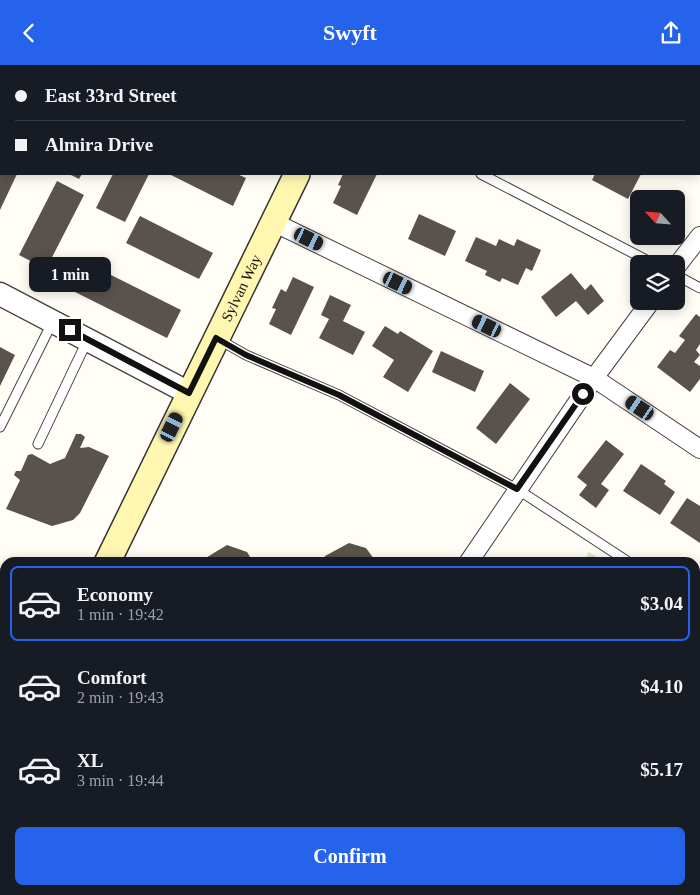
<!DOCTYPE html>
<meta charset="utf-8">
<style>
:root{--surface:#171b24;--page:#20242c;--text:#f1f3f6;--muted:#9ea1a6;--line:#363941;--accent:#2563eb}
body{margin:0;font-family:Georgia,serif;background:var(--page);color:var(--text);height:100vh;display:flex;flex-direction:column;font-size:19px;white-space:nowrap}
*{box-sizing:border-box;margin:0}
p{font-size:16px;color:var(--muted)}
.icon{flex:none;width:28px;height:28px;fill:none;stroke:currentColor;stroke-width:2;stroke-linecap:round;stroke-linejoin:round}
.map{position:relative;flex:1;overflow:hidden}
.details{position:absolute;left:0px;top:492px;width:700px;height:338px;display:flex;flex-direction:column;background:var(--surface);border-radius:15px 15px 0 0;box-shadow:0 2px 12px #0003}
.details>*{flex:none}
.hud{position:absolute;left:0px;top:0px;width:700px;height:110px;box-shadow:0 2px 12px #0003;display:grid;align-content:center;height:110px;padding:0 15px;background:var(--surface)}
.needle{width:32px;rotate:296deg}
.controls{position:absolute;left:630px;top:125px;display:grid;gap:10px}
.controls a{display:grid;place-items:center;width:55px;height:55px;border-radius:8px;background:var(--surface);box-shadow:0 2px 12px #0003;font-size:25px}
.end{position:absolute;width:22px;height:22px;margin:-11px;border:6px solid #111;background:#fff;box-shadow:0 0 0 2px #fff}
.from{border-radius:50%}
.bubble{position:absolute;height:35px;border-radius:8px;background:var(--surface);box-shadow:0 2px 12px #0003;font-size:16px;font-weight:700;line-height:35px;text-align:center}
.car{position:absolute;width:15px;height:30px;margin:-15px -8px;border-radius:6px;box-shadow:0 0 4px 1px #0007;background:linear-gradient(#222 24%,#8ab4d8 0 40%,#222 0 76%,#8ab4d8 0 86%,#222 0)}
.hud b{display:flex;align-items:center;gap:18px;height:48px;font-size:19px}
.hud b+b{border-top:1px solid var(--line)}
.hud i{width:12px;height:12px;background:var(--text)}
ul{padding:9px 0 0;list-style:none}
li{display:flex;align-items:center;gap:15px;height:75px;margin:0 10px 8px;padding:0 5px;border:2px solid transparent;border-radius:8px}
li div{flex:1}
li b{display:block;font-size:19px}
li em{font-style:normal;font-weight:700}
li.selected{border-color:var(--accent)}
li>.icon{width:45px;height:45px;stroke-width:1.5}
.button{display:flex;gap:10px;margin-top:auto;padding:10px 15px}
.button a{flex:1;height:58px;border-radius:8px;background:var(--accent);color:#fff;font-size:20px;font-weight:700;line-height:58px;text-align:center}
header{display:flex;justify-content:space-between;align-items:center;height:65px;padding:0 15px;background:var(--accent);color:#fff;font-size:22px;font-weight:700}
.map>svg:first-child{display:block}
</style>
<header><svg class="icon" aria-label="back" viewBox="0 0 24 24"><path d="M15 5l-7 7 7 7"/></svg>Swyft<svg class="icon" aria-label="share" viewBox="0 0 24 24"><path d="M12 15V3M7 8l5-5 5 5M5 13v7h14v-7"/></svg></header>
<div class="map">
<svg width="700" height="830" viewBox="0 0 700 830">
<defs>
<pattern id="park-dots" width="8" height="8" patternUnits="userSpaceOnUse" patternTransform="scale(1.25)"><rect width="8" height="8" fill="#d5ebbd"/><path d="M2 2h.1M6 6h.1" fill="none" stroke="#b6c8a1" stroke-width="1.8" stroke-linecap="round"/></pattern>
</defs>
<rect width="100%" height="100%" fill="#fffdf5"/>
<path fill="url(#park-dots)" d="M589 487 605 497H584Z
M695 560 700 563V830H422L424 825H695Z"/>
<path fill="#e6f2cf" d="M695 708 700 712V745L695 752Z
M432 825H554L556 830H430Z
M563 825H644L640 830H566Z"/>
<path fill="#5a524d" d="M0 109H17L0 145Z
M69 109H82L79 114Z
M113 109H149L125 157 96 143Z
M169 109H237L246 113 233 141Z
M343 109H377L357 150 333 138 341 121 338 120Z
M595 109H641L628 134 592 115Z
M57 116 84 130 46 204 19 190Z
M419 149 456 166 445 191 408 174Z
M140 151 213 188 199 214 126 178Z
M476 172 496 181 499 174 514 181 517 174 541 185 532 206 526 203 518 220 502 213 500 217 485 210 487 206 465 196Z
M81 195 181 245 167 273 67 223Z
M571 208 585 225 591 219 604 236 588 250 576 236 556 252 541 232Z
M293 212 314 222 291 270 269 259 276 244 272 243 281 224 286 227Z
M330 230 351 240 343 256 365 267 353 290 319 273 329 254 321 250Z
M696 249 700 252V279L696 285 700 290 694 297 700 301V314L690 327 657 302 670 285 675 288 685 275 679 271Z
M385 261 398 269 400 266 433 286 408 327 383 312 394 295 372 281Z
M0 282 15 290 0 321Z
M441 286 484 306 475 327 432 307Z
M510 318 530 334 496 379 476 363Z
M76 369H81L85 372 80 383 89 382 109 391 80 448 73 455 52 461 6 444 20 415 14 410 16 406H21L28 390 32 389 50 399 65 393Z
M606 375 624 389 601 419 609 425 596 443 579 430 587 420 577 412Z
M641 399 666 416 664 419 675 427 660 450 623 426Z
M687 433 700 441V478L670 458Z
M349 478 366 483 377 498H322L325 491Z
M227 480 247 487 254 498H203L204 494Z"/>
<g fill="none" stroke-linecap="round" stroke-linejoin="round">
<defs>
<path id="service" d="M481 109 654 199
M676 210 700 223
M218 274 246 290 339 330 517 424 630 498
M0 362 53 256
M38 379 87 276
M0 509H5
M695 540 700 543
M0 598 5 589
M0 679 5 682"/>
<path id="minor" d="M535 0 538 1
M699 78H700
M273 157 594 313 700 384
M676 202 700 171
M468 498 594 313 651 236
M178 825 194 830
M14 830 17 825
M283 830 286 825"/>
<path id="tertiary" d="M0 229 189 328"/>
<g id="secondary">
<path d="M349 1 350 0"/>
<path id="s1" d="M107 498 297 109"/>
<path d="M0 719 5 708"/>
</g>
</defs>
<use href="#service" stroke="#444" stroke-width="11"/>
<use href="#minor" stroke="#444" stroke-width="20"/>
<use href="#tertiary" stroke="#444" stroke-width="25"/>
<use href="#secondary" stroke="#333" stroke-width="28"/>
<use href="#service" stroke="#fff" stroke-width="9"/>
<use href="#minor" stroke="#fff" stroke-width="18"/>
<use href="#tertiary" stroke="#fff" stroke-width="22"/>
<use href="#secondary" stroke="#fff6b0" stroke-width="25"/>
</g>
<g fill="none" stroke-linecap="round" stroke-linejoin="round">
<path stroke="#111" stroke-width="6" d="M70 265 189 328 216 273 246 290 339 330 517 424 583 329"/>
</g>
<g text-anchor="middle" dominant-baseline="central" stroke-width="5" stroke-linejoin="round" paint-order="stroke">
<g font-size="15" fill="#111" stroke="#fff">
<text stroke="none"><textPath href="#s1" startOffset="306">Sylvan Way</textPath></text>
</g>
</g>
</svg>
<div class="controls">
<a><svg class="needle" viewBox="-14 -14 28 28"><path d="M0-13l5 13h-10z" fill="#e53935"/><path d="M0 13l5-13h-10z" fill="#9ea1a6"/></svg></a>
<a><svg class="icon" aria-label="layers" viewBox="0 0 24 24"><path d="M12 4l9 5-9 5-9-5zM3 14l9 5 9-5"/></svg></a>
</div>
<i class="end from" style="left:583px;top:329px"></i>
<i class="end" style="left:70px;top:265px"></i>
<div class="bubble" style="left:29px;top:192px;width:82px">1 min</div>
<i class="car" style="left:309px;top:174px;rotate:116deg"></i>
<i class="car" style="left:398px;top:218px;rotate:116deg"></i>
<i class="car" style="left:487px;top:261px;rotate:296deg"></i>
<i class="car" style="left:640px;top:343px;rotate:304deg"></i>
<i class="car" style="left:172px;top:362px;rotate:26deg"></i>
<div class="hud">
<b><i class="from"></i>East 33rd Street</b>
<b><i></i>Almira Drive</b>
</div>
<section class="details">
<ul>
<li class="selected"><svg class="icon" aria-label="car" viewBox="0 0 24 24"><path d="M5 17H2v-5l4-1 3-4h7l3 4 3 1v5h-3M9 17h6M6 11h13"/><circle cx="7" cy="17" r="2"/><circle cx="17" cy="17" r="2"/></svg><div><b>Economy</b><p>1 min · 19:42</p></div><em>$3.04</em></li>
<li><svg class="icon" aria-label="car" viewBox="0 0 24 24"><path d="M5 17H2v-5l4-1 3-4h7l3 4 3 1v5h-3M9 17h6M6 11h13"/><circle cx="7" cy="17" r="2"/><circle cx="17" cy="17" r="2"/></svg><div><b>Comfort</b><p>2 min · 19:43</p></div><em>$4.10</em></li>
<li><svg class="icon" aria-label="car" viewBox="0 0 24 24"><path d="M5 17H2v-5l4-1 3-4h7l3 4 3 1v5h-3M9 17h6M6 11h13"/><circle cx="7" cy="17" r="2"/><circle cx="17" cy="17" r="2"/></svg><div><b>XL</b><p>3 min · 19:44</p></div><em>$5.17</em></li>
</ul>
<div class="button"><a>Confirm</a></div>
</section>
</div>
